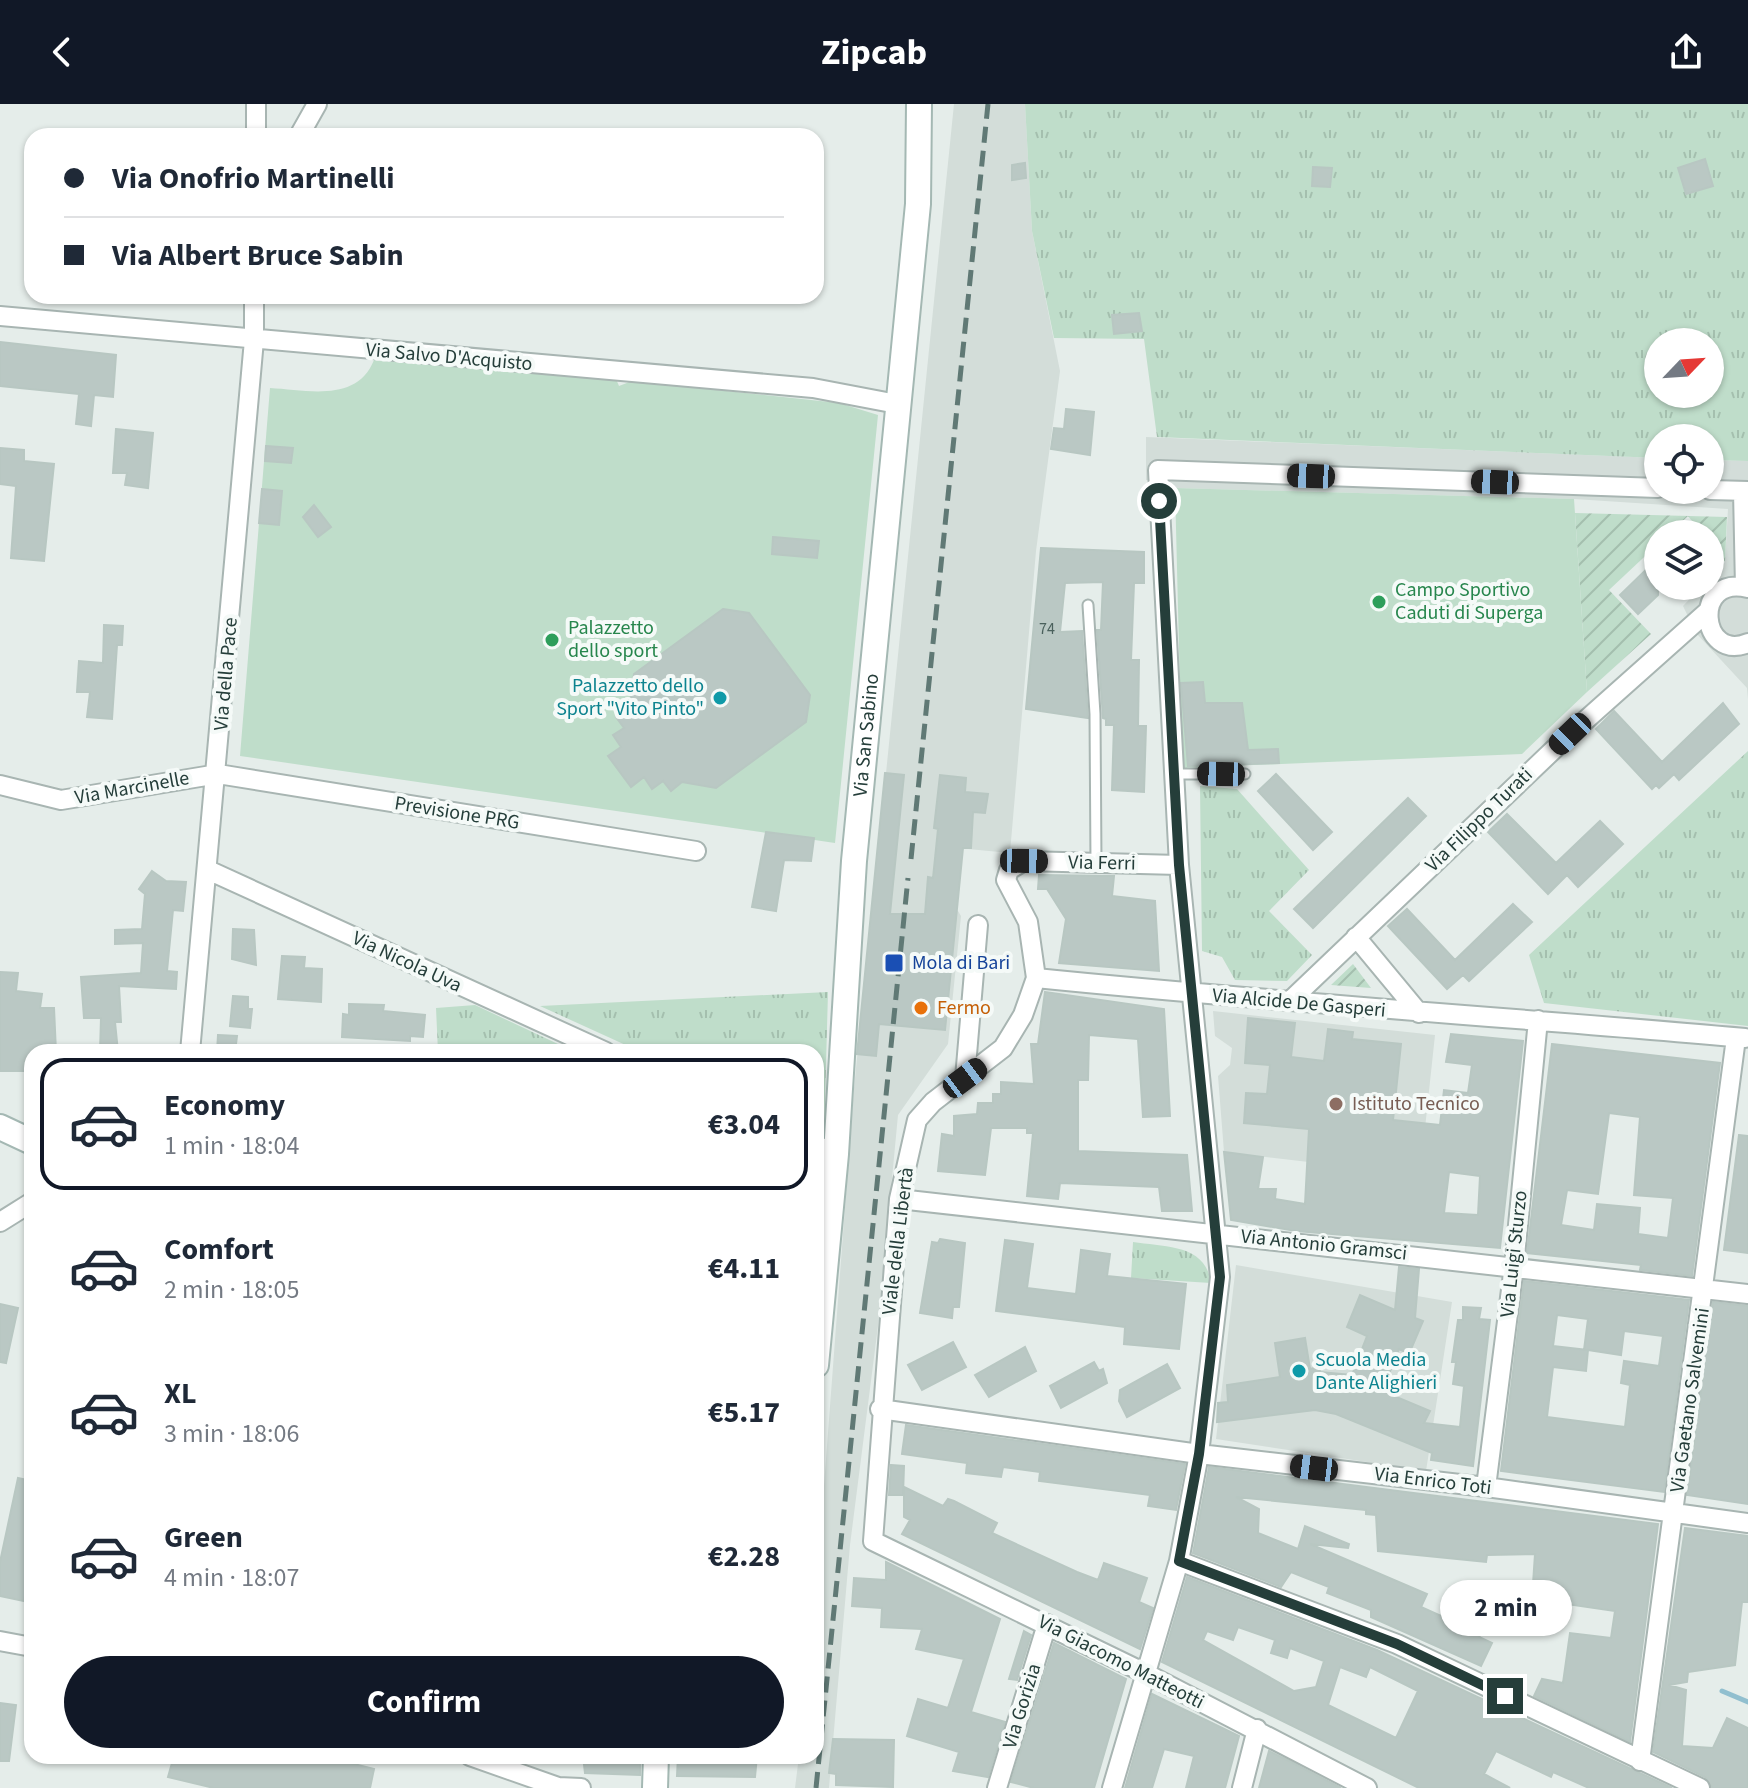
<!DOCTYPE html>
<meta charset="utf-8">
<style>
:root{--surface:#fff;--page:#f6f6f7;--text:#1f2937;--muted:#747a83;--line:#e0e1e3;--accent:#111827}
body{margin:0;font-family:"Source Sans 3",sans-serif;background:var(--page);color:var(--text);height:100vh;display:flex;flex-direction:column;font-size:30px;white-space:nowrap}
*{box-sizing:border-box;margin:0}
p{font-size:26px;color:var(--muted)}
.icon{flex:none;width:44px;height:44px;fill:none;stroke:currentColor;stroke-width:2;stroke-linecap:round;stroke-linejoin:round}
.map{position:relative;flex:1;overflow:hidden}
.side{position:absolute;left:24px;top:940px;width:800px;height:720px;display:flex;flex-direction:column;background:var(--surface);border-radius:24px;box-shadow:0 2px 6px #0004}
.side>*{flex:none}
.guide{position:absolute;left:24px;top:24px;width:800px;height:176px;border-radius:24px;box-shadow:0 2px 6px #0004;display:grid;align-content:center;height:176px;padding:0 40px;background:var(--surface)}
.needle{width:52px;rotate:65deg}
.buttons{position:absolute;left:1644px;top:224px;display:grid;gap:16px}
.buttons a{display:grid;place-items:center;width:80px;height:80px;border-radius:50%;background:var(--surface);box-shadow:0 2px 6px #0004;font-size:40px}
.end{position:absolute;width:36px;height:36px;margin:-18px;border:10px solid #253e3a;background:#fff;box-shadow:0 0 0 4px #fff}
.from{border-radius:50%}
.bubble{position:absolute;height:56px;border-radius:28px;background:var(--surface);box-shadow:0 2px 6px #0004;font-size:26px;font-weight:700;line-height:56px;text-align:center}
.car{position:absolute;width:24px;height:48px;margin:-24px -12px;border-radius:10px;box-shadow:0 0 6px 2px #0007;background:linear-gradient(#222 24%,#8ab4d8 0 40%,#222 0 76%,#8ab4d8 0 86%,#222 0)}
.guide b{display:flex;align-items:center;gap:28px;height:76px;font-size:30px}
.guide b+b{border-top:2px solid var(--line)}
.guide i{width:20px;height:20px;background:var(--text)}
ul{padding:14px 0 0;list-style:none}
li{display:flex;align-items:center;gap:24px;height:132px;margin:0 16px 12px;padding:0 24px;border:4px solid transparent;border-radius:24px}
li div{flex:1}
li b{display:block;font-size:30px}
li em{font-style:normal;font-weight:700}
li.active{border-color:var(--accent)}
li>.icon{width:72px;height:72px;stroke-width:1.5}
.primary-button{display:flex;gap:16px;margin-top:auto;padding:16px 40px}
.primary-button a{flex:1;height:92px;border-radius:48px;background:var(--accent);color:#fff;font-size:32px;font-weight:700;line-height:92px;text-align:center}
header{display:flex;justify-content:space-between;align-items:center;height:104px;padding:0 40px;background:var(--accent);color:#fff;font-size:36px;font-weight:700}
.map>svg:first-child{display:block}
</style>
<header><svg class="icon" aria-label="back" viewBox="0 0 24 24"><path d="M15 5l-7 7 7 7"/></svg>Zipcab<svg class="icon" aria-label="share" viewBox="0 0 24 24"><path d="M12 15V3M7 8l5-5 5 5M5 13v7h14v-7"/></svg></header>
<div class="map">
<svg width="1748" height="1684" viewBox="0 0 1748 1684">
<defs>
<pattern id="grass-tufts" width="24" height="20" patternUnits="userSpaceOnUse" patternTransform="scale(2)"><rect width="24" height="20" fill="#bfddca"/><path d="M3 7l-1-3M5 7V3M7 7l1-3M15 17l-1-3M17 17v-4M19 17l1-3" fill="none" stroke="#a4bfae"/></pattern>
<pattern id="garden-furrows" width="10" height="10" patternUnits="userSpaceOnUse" patternTransform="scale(2)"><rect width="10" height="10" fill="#bfddca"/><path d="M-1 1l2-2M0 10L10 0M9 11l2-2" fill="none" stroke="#a4bfae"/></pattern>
</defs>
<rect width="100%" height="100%" fill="#e5edea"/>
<path fill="#d3ddd9" d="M954 0H1025L1032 127 1060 267 1036 447 1010 749 947 743 942 804 958 807 961 812 948 940 898 1011 878 1222 850 1441 829 1684H795L799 1652H816V1488L854 984Z
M1146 333 1658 354V386H1710V356L1748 357V595L1747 584 1696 529 1683 502 1702 482H1710V474L1725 458 1728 405 1574 395 1175 384 1146 376Z
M1213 907 1435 931 1420 1071 1224 1048 1218 972 1230 961 1232 944 1215 932Z
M1236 1161 1452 1198 1426 1367 1216 1335Z"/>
<path fill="url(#grass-tufts)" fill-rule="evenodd" d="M1025 0H1748V357L1710 356V334H1658V354L1157 333 1144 235 1054 234 1032 127ZM1658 238H1710V290H1658Z
M1748 647V922L1544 899 1529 851Z
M1200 682 1237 685 1309 766 1269 807 1312 851 1287 877 1235 876 1222 853 1202 847Z
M828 888 824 1033 816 1029V948H641L540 902Z
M475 901 575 948H438L436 904Z
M1133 1138C1165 1143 1206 1140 1211 1179L1131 1174Z"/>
<path fill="url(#garden-furrows)" d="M1575 409 1727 413 1725 458 1710 439V430H1702L1688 412 1669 430H1658V440L1609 486 1651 530 1587 588Z
M1353 860 1371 884 1331 881Z"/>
<path fill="#bfddca" d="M374 256 616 275 619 282 632 277 839 299 878 311 835 739 240 652 270 284C307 286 357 299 374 256Z
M1175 384 1574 395 1587 588 1522 650 1182 664Z"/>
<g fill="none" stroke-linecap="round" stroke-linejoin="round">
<path stroke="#91bfcf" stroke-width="5" d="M1722 1587 1748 1598"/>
</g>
<path fill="#bac8c4" stroke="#b8c7c2" stroke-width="2" fill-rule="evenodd" d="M1705 55 1713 82 1686 90 1678 64Z
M1025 59 1026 74 1012 76V61Z
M1313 63 1332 64 1330 83 1312 82Z
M1139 209 1142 227 1114 230 1112 211Z
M0 238 116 251 113 293 94 291 91 322 76 320 79 290 0 282Z
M1066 305 1094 308 1090 351 1051 345 1054 324 1064 325Z
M116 325 153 329 148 384 125 381 127 369H113Z
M266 342 293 344 291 359 265 357Z
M0 344 24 346V357L54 360 44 457 11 454 16 382 0 380Z
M262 385 282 387 279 421 259 419Z
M314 401 331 423 318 433 303 413Z
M773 433 819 437 817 454 772 450Z
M1041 444 1144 448V479H1134L1131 556H1139L1138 622H1146L1144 688 1112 686 1114 621H1106V615L1103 614 1097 526H1101L1103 478 1065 479 1060 528 1082 527 1088 614 1026 605Z
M1658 454V491L1638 510 1620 491Z
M723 505 749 509 810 591 806 618 716 684 682 678 671 687 663 677 652 685 644 673 631 683 608 652 621 643 613 631 624 624 616 613 629 605 634 570Z
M104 521 123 522 122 541H117L112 615 87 613 90 588H77L79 557 103 559Z
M1203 578 1205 599H1242L1248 646 1278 645 1279 659 1188 662 1181 579Z
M1723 599 1739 620 1679 676 1674 670 1659 684 1656 681 1652 685 1596 625 1614 607 1662 658Z
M885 669 904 671 890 810H925L928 773 933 774 938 725 934 724 940 671 966 674 965 688 988 690 985 709 973 708 971 744H963L945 926 879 920 876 952 857 950Z
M1276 670 1332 728 1313 746 1258 687Z
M1408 694 1426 712 1313 824 1294 805Z
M1507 710 1556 759 1600 717 1623 740 1578 783 1567 771 1548 790 1488 728Z
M766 728 814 734 811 757 784 756 776 807 752 803Z
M152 767 166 777 186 778 183 807 173 806 167 867 177 868 176 885 119 882 121 918H115L118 948H100L101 914H84L81 873 141 869 143 839 115 840V826L142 825 145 790 139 785Z
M1039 771 1114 772 1112 792 1155 797 1159 867 1059 859 1066 815 1047 785H1038Z
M1513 800 1532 818 1469 877 1463 871 1447 885 1388 822 1407 805 1455 856Z
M233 825 254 826 256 861 232 855Z
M282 852 305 853 304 864 322 865 321 898 278 895Z
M0 868 18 869 16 887 42 890 40 904H54L56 948H32V967H0Z
M1045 888 1164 905 1170 1012 1143 1013 1138 935 1089 931 1088 976H1078V1047L1187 1051 1192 1107H1162L1159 1083 1060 1079 1058 1095 1027 1092 1033 1029H1027V1024H991L985 1071 938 1067 942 1030 954 1032V1012L977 1010 978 999H993V990H1001V978L1034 980 1031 940H1038Z
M233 892 248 893V905H252L250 924 230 922Z
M349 900 384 901 383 907 425 911 423 933 410 932V937L342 933 343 910 349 911Z
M1248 914 1295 919 1291 953 1324 957 1328 925 1353 928 1352 935 1401 940 1393 1016 1440 1021 1444 986 1468 989 1472 961 1446 958 1451 930 1523 937 1500 1144 1296 1127 1231 1116 1224 1048 1263 1053 1258 1085H1276L1275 1095 1305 1100 1309 1025 1244 1019 1246 989 1267 990 1270 961 1245 959ZM1449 1068 1480 1072 1478 1111 1444 1109Z
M218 931 237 932 235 948H217Z
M1552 940 1720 959 1692 1172 1640 1166 1641 1161 1527 1149ZM1609 1009 1640 1013 1634 1091 1673 1094 1668 1134 1638 1130 1640 1104 1597 1100 1594 1126 1561 1121 1567 1086 1598 1090Z
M1739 1031 1748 1032V1149L1724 1146Z
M940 1135 965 1139 959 1203H953L952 1214 920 1209 932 1138 938 1139Z
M1005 1136 1033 1140 1027 1184 1076 1190 1081 1146 1110 1150 1107 1172 1186 1180 1179 1245 1124 1240 1125 1223 996 1207Z
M1399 1163 1419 1165 1415 1214 1423 1217 1409 1250 1399 1245 1382 1287 1430 1307 1424 1319 1460 1323 1464 1282 1453 1280 1456 1258H1452L1458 1216H1463V1203L1481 1204 1479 1215 1490 1216 1473 1362 1431 1356 1432 1349 1336 1310 1315 1306 1217 1318 1218 1299 1228 1298 1227 1281 1280 1273 1275 1239 1305 1234 1310 1265 1319 1263 1320 1268 1352 1271 1367 1232 1347 1223 1360 1191 1395 1206Z
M1524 1177 1689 1196 1664 1388 1501 1367ZM1557 1211 1588 1215 1584 1246H1588L1553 1242ZM1624 1227 1663 1232 1659 1262 1624 1257 1621 1279 1630 1281 1625 1323 1547 1313 1553 1263 1586 1267 1588 1246 1621 1251Z
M1713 1198 1748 1202V1400L1687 1391Z
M0 1200 18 1204 6 1259 0 1258Z
M953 1238 966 1263 922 1286 908 1261Z
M1025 1243 1036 1267 989 1293 975 1271Z
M1094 1258 1099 1267 1103 1265 1107 1279 1061 1304 1050 1282Z
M1167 1260 1180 1284 1127 1313 1119 1297 1120 1286Z
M906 1321 1185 1360 1176 1406 1148 1402 1150 1391 1039 1377 1040 1368 1003 1363 1001 1373 966 1369 967 1359 902 1350Z
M891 1361 904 1362 903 1391H889Z
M1209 1363 1658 1420 1630 1638 1534 1592 1542 1575 1563 1579 1570 1529 1611 1534 1615 1507 1532 1495 1535 1450 1487 1451 1486 1458 1378 1447 1376 1411 1366 1410V1406L1236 1393 1259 1405 1258 1429 1298 1445 1305 1422 1349 1440 1348 1444 1310 1440 1427 1490 1421 1503 1461 1521 1467 1508 1486 1517 1479 1533 1492 1539 1481 1562 1371 1513V1506L1327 1489 1329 1483 1291 1468 1281 1483 1193 1449Z
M18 1374 32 1377V1458L24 1497 0 1492V1458Z
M904 1383 943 1402 948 1395 954 1397 997 1419 992 1429 1077 1468 1098 1476 1104 1459 1147 1474 1139 1498 1153 1504 1140 1545 902 1430 910 1416 904 1413Z
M1685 1424 1748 1432V1498H1742L1735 1561 1688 1568 1687 1578 1669 1581 1686 1586 1682 1642 1713 1644 1727 1614 1748 1624V1684H1712L1705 1673 1653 1648Z
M886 1458 1000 1515 971 1608 1005 1618 988 1673 953 1667 959 1648 907 1632 918 1595 948 1604 964 1555 916 1545 922 1525 881 1523 882 1504 852 1502 854 1474 886 1476Z
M1187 1473 1377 1546 1672 1684H1589L1553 1668 1551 1673 1496 1647 1484 1670 1510 1684H1419L1162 1558ZM1238 1523 1275 1536 1271 1549 1287 1554 1290 1544 1324 1557 1316 1583 1294 1587 1203 1536 1207 1527 1233 1536ZM1340 1563 1366 1573 1370 1563 1418 1587 1396 1634 1328 1601Z
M1024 1527 1031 1531 1017 1576 1009 1575Z
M1054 1539 1126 1575 1094 1684H1034L1011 1678Z
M1152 1590 1239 1632 1225 1684H1186L1194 1652 1164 1645 1152 1684H1125Z
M0 1599 16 1601 9 1657H0Z
M833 1635 894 1636 893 1683 836 1681V1670L829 1669Z
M1269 1647 1287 1656 1341 1684H1259Z
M174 1652H322L374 1665 370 1684H214L168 1673Z
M583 1652H640V1671L585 1669Z
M678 1652H757L755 1673 677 1672Z"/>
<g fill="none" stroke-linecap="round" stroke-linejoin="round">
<defs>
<path id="lane" d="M1088 501 1095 610 1096 759
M1174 670H1245"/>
<path id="street" d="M256 32V0
M299 32 317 0
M0 212 813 284 897 300
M1710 386 1748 387
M1743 387 1745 483
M1748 484C1691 470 1700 559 1748 539
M0 681 61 696 218 670 696 747
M1179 761 1024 757 1009 766 1006 776 1028 818 1036 874 1023 911 1003 944 933 998 917 1016 899 1095 873 1437 1147 1570 1367 1684
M208 766 606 948
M1356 833 1419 909
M1036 874C1272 898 1509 913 1745 934
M1291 896 1570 630 1707 508
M190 948 254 236V192
M965 974 978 821
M816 1041 836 1050
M899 1095 1748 1190
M0 1118 32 1098
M880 1305 1199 1350 1486 1383 1748 1419
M1486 1383 1514 1162 1538 916
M1179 1457 1397 1540 1700 1684
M0 1537 32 1543
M470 1652 558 1683 581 1684
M1640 1657 1736 934
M997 1684 1047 1520
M1112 1684 1179 1457 1199 1350 1220 1173 1179 761 1158 366 1658 384
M1242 1684 1257 1625"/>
<g id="secondary">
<path d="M0 1023 32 1038"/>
<path id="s1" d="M816 1261 836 1050 854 757 918 100 919 0"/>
<path d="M655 1684 656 1652"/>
</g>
</defs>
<use href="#lane" stroke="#a8b5b2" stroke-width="13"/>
<use href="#street" stroke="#a8b5b2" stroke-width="22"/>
<use href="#secondary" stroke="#a4b8b3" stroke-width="28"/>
<use href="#lane" stroke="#fff" stroke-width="9"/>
<use href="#street" stroke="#fff" stroke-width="18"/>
<use href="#secondary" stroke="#fff" stroke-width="24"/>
<path stroke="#607975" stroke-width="5" stroke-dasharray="16 8" stroke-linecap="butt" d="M911 755 988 0
M816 1684 908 774"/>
</g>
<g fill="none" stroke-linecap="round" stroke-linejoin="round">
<path stroke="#253e3a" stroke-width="10" d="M1159 397 1179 761 1220 1173 1199 1350 1179 1457 1397 1540 1505 1592"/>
</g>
<g fill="#2e9e5b" stroke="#f5faf8" stroke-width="3">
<circle cx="1379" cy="498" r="8"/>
<circle cx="552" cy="536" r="8"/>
</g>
<g fill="#0f9aa8" stroke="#f5faf8" stroke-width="3">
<circle cx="720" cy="594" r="8"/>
<circle cx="1299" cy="1267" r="8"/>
</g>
<rect fill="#1a4fb4" stroke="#f5faf8" stroke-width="3" x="884" y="849" width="20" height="20" rx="4"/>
<circle fill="#e8710a" stroke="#f5faf8" stroke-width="3" cx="921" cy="904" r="8"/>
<circle fill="#8d6e63" stroke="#f5faf8" stroke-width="3" cx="1336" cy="1000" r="8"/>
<g text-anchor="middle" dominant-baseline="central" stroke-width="8" stroke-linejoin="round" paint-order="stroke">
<g font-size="16" fill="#4a605c">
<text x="1047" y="525">74</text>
</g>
<g font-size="20" fill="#253e3a" stroke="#f5faf8">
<text transform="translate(449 253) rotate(5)">Via Salvo D'Acquisto</text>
<text transform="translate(226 570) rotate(-85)">Via della Pace</text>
<text stroke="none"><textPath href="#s1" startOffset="632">Via San Sabino</textPath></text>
<text transform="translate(132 684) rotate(-10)">Via Marcinelle</text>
<text transform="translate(457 709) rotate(9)">Previsione PRG</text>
<text transform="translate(1479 716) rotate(-44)">Via Filippo Turati</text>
<text transform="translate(1102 759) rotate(1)">Via Ferri</text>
<text transform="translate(407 858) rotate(25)">Via Nicola Uva</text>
<text transform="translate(1299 899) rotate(5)">Via Alcide De Gasperi</text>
<text transform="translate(898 1137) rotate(-83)">Viale della Libertà</text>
<text transform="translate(1324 1141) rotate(6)">Via Antonio Gramsci</text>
<text transform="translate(1514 1150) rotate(-84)">Via Luigi Sturzo</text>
<text transform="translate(1690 1296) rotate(-82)">Via Gaetano Salvemini</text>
<text transform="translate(1433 1377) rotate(7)">Via Enrico Toti</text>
<text transform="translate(1121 1558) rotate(27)">Via Giacomo Matteotti</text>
<text transform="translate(1022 1602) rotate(-73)">Via Gorizia</text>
</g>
<g font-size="20" fill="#27864d" stroke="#f5faf8" text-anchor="start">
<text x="1395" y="486">Campo Sportivo<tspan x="1395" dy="23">Caduti di Superga</tspan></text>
<text x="568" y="524">Palazzetto<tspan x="568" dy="23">dello sport</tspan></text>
</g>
<g font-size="20" fill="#0d838f" stroke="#f5faf8" text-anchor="end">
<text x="704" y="582">Palazzetto dello<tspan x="704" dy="23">Sport "Vito Pinto"</tspan></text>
<text x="1315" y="1256" text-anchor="start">Scuola Media<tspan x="1315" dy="23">Dante Alighieri</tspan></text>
</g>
<g font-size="20" fill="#164399" stroke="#f5faf8" text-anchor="start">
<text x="912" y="859">Mola di Bari</text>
</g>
<g font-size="20" fill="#c56008" stroke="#f5faf8" text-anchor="start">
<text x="937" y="904">Fermo</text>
</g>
<g font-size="20" fill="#785e54" stroke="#f5faf8" text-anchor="start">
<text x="1352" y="1000">Istituto Tecnico</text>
</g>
</g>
</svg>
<div class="buttons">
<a><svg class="needle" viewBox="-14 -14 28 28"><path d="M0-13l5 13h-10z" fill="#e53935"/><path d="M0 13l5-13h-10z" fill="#747a83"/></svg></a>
<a><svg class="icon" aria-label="locate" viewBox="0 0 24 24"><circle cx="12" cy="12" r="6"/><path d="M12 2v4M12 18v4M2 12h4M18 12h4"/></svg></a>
<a><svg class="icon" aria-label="layers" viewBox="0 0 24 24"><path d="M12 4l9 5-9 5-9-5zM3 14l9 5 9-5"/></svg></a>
</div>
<i class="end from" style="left:1159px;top:397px"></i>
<i class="end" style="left:1505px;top:1592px"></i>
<div class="bubble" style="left:1440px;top:1476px;width:132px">2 min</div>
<i class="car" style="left:1311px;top:372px;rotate:272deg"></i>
<i class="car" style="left:1495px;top:378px;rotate:272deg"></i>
<i class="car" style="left:1570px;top:630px;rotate:226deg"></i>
<i class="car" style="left:1221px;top:670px;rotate:271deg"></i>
<i class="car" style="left:1024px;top:757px;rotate:91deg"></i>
<i class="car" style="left:965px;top:974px;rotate:53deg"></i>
<i class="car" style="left:1314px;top:1364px;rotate:277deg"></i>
<div class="guide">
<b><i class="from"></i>Via Onofrio Martinelli</b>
<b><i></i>Via Albert Bruce Sabin</b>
</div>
<section class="side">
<ul>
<li class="active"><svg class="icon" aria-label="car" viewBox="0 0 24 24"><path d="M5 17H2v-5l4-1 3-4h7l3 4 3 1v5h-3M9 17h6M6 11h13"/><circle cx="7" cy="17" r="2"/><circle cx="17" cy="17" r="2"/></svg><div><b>Economy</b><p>1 min · 18:04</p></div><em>€3.04</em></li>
<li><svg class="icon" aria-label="car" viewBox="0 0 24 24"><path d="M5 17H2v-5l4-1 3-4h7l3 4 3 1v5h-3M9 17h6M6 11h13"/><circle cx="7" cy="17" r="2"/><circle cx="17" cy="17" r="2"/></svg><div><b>Comfort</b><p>2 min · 18:05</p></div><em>€4.11</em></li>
<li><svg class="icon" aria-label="car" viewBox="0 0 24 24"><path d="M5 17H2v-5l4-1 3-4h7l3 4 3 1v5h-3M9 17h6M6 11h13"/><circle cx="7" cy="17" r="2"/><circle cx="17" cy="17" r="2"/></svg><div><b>XL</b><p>3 min · 18:06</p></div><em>€5.17</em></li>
<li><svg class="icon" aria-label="car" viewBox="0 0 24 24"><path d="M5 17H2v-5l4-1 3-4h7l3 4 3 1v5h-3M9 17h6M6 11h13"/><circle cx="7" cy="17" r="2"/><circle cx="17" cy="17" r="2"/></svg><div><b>Green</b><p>4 min · 18:07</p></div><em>€2.28</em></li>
</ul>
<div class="primary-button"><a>Confirm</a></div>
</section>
</div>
